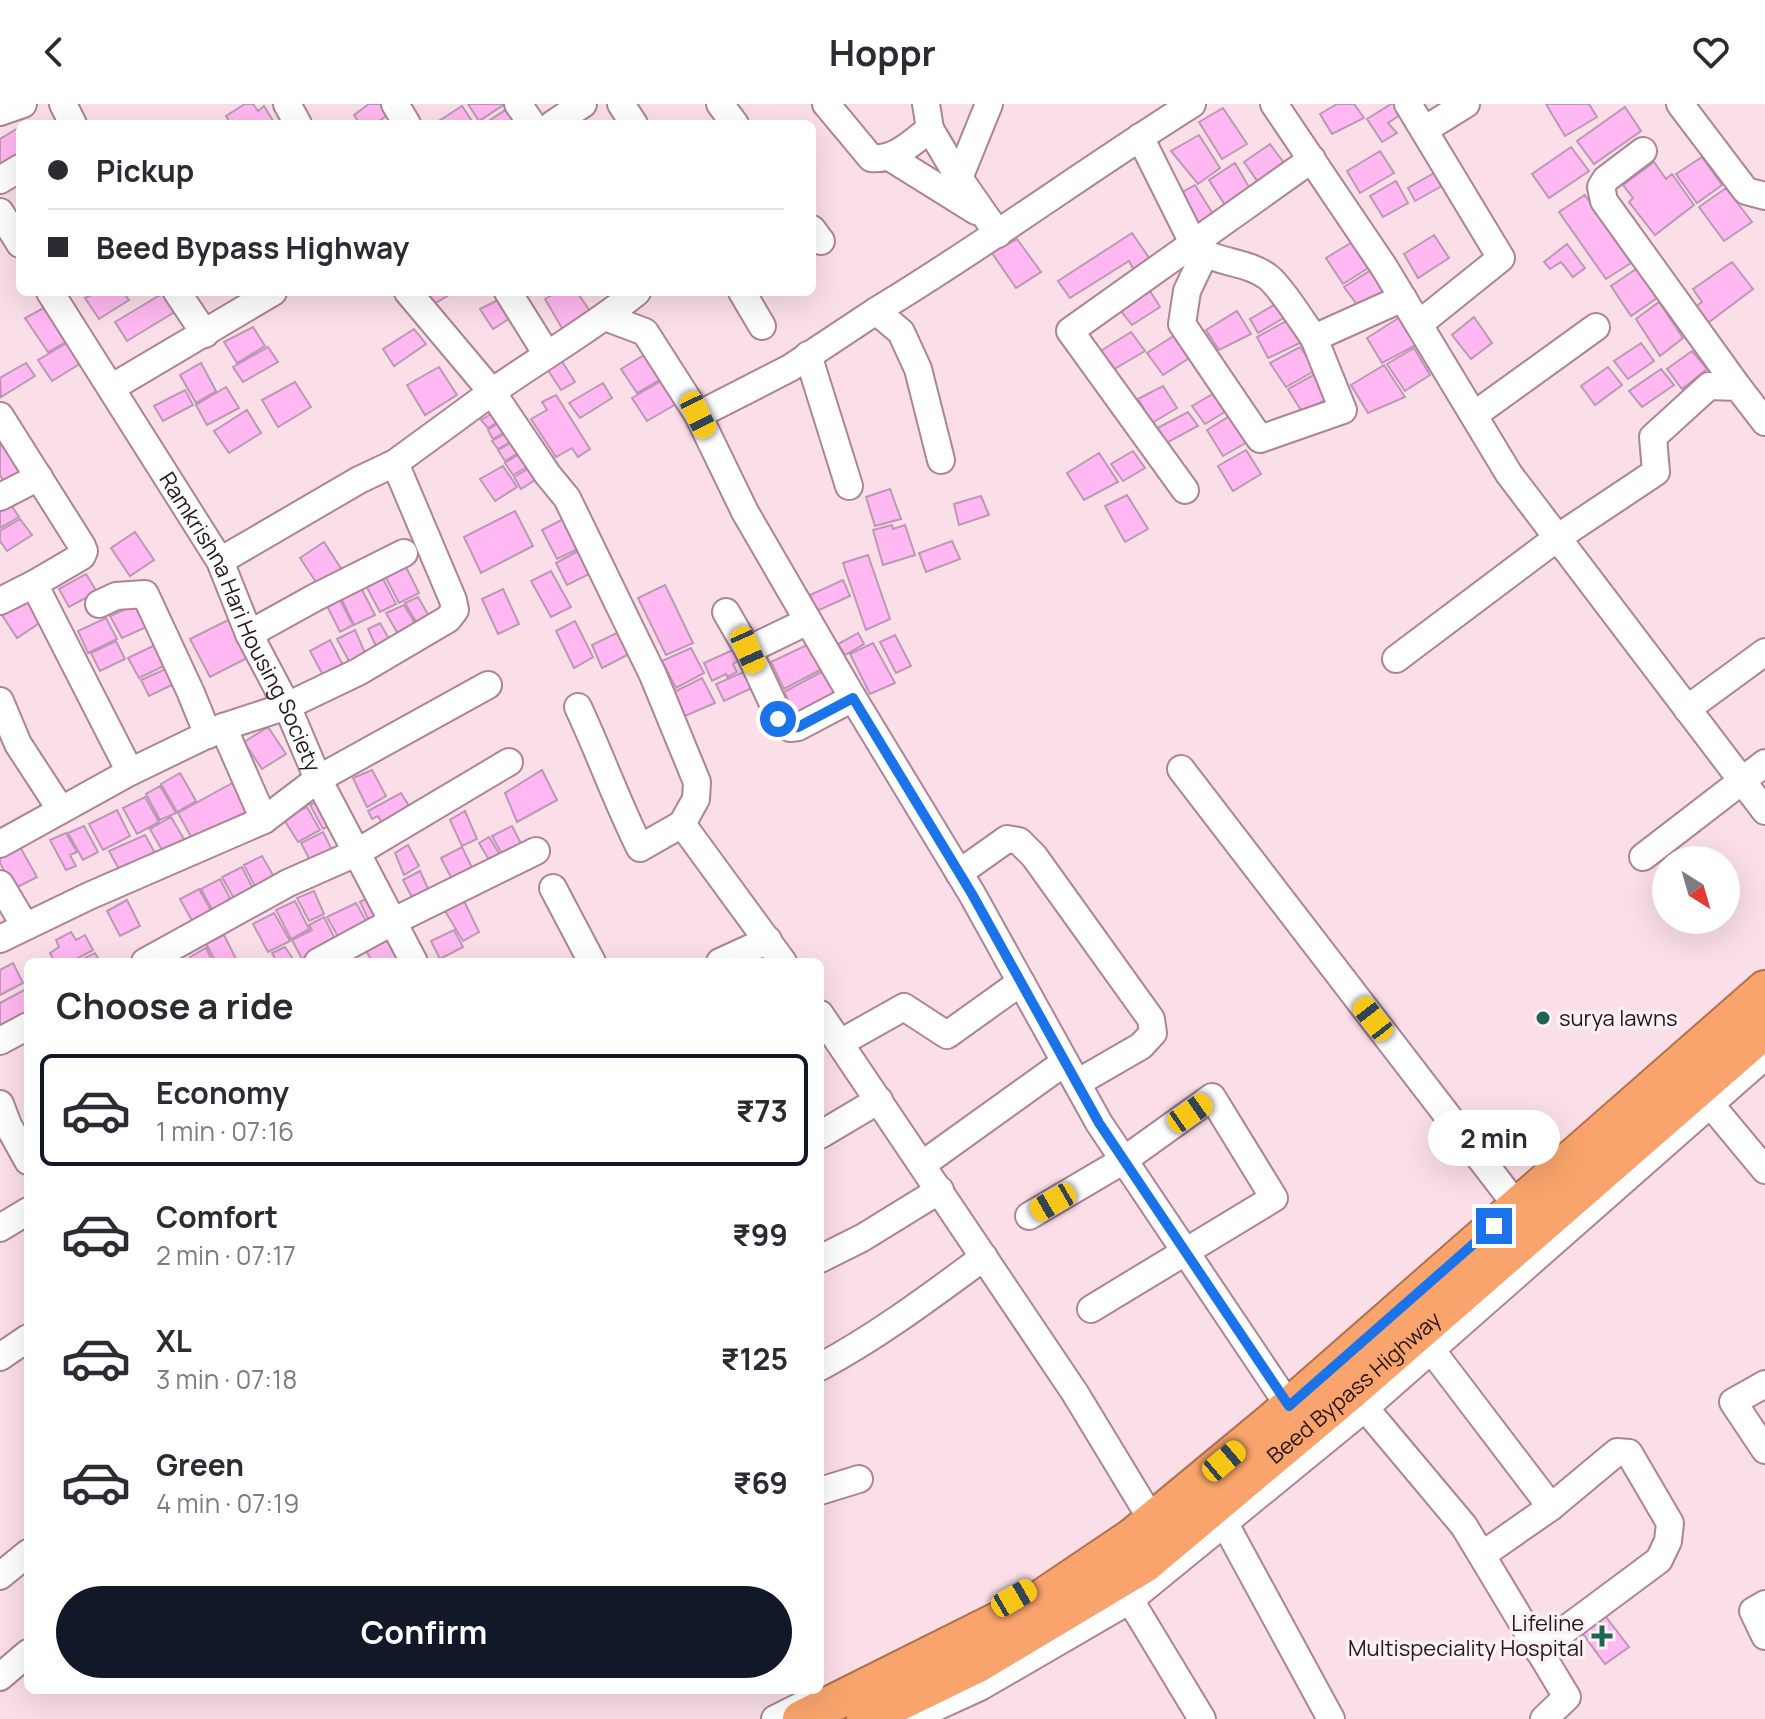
<!DOCTYPE html>
<meta charset="utf-8">
<style>
:root{--surface:#fff;--page:#f2f2f3;--text:#2b2b33;--muted:#7c7c81;--line:#e1e1e2;--accent:#111827}
body{margin:0;font-family:Manrope,sans-serif;background:var(--page);color:var(--text);height:100vh;display:flex;flex-direction:column;font-size:30px;white-space:nowrap}
*{box-sizing:border-box;margin:0}
p{font-size:26px;color:var(--muted)}
.icon{flex:none;width:44px;height:44px;fill:none;stroke:currentColor;stroke-width:2;stroke-linecap:round;stroke-linejoin:round}
.map{position:relative;flex:1;overflow:hidden}
.details{position:absolute;left:24px;top:854px;width:800px;height:736px;display:flex;flex-direction:column;background:var(--surface);border-radius:12px;box-shadow:0 8px 32px #0002}
.details>*{flex:none}
.top-card{position:absolute;left:16px;top:16px;width:800px;height:176px;border-radius:12px;box-shadow:0 8px 32px #0002;display:grid;align-content:center;height:176px;padding:0 32px;background:var(--surface)}
.needle{width:52px;rotate:143deg}
.buttons{position:absolute;left:1652px;top:742px;display:grid;gap:16px}
.buttons a{display:grid;place-items:center;width:88px;height:88px;border-radius:50%;background:var(--surface);box-shadow:0 8px 32px #0002;font-size:40px}
.end{position:absolute;width:36px;height:36px;margin:-18px;border:10px solid #1a73e8;background:#fff;box-shadow:0 0 0 4px #fff}
.from{border-radius:50%}
.bubble{position:absolute;height:56px;border-radius:28px;background:var(--surface);box-shadow:0 8px 32px #0002;font-size:26px;font-weight:700;line-height:56px;text-align:center}
.car{position:absolute;width:24px;height:48px;margin:-24px -12px;border-radius:10px;box-shadow:0 0 6px 2px #0007;background:linear-gradient(#f5c518 24%,#345 0 40%,#f5c518 0 76%,#345 0 86%,#f5c518 0)}
.top-card b{display:flex;align-items:center;gap:28px;height:76px;font-size:30px}
.top-card b+b{border-top:2px solid var(--line)}
.top-card i{width:20px;height:20px;background:var(--text)}
ul{padding:0;list-style:none}
li{display:flex;align-items:center;gap:24px;height:112px;margin:0 16px 12px;padding:0 16px;border:4px solid transparent;border-radius:12px}
li div{flex:1}
li b{display:block;font-size:30px}
li em{font-style:normal;font-weight:700}
li.active{border-color:var(--accent)}
li>.icon{width:72px;height:72px;stroke-width:1.5}
h2{padding:0 32px;font-size:36px;line-height:96px}
.primary-button{display:flex;gap:16px;margin-top:auto;padding:16px 32px}
.primary-button a{flex:1;height:92px;border-radius:48px;background:var(--accent);color:#fff;font-size:32px;font-weight:700;line-height:92px;text-align:center}
header{display:flex;justify-content:space-between;align-items:center;height:104px;padding:0 32px;background:var(--surface);font-size:36px;font-weight:700}
.map>svg:first-child{display:block}
</style>
<header><svg class="icon" aria-label="back" viewBox="0 0 24 24"><path d="M15 5l-7 7 7 7"/></svg>Hoppr<svg class="icon" aria-label="heart" viewBox="0 0 24 24"><path d="M12 20l-8-8c-3-5 5-10 8-4 3-6 11-1 8 4z"/></svg></header>
<div class="map">
<svg width="1765" height="1615" viewBox="0 0 1765 1615">
<rect width="100%" height="100%" fill="#fadee8"/>
<path fill="#ffb8f1" stroke="#bb99b4" stroke-width="2" d="M245 0H253L258 7 264 2 275 20H231L226 12Z
M369 0H393L396 5 375 20H360L354 11Z
M468 0H505L479 17Z
M1337 0H1354L1364 14 1332 30 1320 10Z
M1391 0H1397L1403 9 1388 19 1397 29 1382 38 1367 15Z
M1546 0H1589L1597 13 1565 32Z
M462 2 474 20H434Z
M510 3 521 20H484Z
M1625 3 1641 27 1594 60 1577 37Z
M1223 4 1247 40 1222 55 1199 18Z
M20 23V51L0 64V35Z
M1199 31 1220 64 1198 80 1171 47Z
M1270 40 1287 63 1260 81 1244 58Z
M1571 43 1589 67 1549 94 1532 70Z
M1380 47 1394 69 1360 89 1347 67Z
M1702 53 1722 81 1697 99 1676 70Z
M1654 58 1666 75 1672 70 1694 101 1655 131 1629 98 1633 94 1623 81Z
M1235 59 1250 85 1225 101 1209 76Z
M1441 65 1449 78 1415 97 1408 84Z
M1396 77 1408 99 1383 113 1370 92Z
M1195 81 1216 115 1201 125 1181 89Z
M1726 84 1752 118 1724 137 1699 103Z
M1585 91 1631 159 1606 175 1559 108Z
M1132 129 1152 158 1135 168 1129 157 1070 194 1058 177Z
M1434 131 1449 154 1418 174 1404 150Z
M1359 134 1376 159 1343 180 1326 154Z
M1017 135 1041 168 1016 184 992 149Z
M1567 140 1585 164 1573 173 1561 158 1550 165 1544 158Z
M1732 158 1753 185 1705 221 1692 205 1702 198 1693 185Z
M1376 163 1391 188 1361 206 1344 183Z
M1636 165 1657 194 1631 212 1611 182Z
M1148 184 1160 203 1132 221 1117 202Z
M97 188H123L129 196 99 215 85 194Z
M165 188 181 204 127 237 115 218Z
M426 188H454L434 200Z
M557 188H577L596 216 566 231 545 195Z
M506 192 518 209 493 225 480 205Z
M1279 198 1287 212 1258 229 1250 215Z
M1659 198 1683 234 1660 252 1636 215Z
M49 201 71 235 48 248 25 214Z
M1237 207 1251 230 1219 246 1206 226Z
M1400 213 1418 240 1382 259 1367 234Z
M1474 213 1492 239 1471 255 1452 231Z
M1288 216 1302 238 1268 254 1257 233Z
M253 223 265 242 237 259 224 238Z
M414 225 426 240 394 262 383 245Z
M1131 228 1145 247 1111 267 1099 248Z
M1175 231 1191 253 1163 271 1147 249Z
M70 237 83 258 52 277 38 256Z
M1641 239 1654 257 1628 275 1614 257Z
M268 243 278 258 243 278 233 263Z
M1300 243 1316 266 1286 283 1270 259Z
M1414 244 1430 271 1405 287 1387 260Z
M1692 247 1707 265 1682 285 1667 265Z
M556 248 575 278 561 286 542 257Z
M649 248 666 272 637 289 621 265Z
M26 259 35 272 1 293 0 274Z
M201 259 216 287 196 299 180 271Z
M1384 261 1405 293 1368 309 1351 281Z
M439 263 457 291 425 311 407 281Z
M1608 263 1622 281 1595 301 1581 282Z
M1661 265 1674 281 1642 303 1629 287Z
M1317 269 1333 292 1302 308 1288 285Z
M668 273 683 296 647 317 632 294Z
M295 278 311 303 278 323 262 296Z
M603 279 612 294 580 314 569 299Z
M1163 282 1177 304 1147 322 1137 309 1144 305 1138 295Z
M226 283 239 304 207 321 196 301Z
M185 286 193 301 163 317 154 302Z
M1216 288 1228 306 1205 320 1192 302Z
M556 291 590 345 578 353 572 344 556 353 531 315 547 306 542 298Z
M500 305 505 313 488 324 481 316Z
M247 306 261 329 229 349 214 327Z
M1188 308 1198 322 1161 342 1152 327Z
M1231 311 1249 337 1223 352 1207 326Z
M507 314 513 323 493 335 488 326Z
M513 325 519 333 498 345 492 337Z
M520 334 526 344 505 357 498 346Z
M0 335 29 363 4 378 0 371Z
M527 345 536 358 513 371 505 359Z
M1246 346 1261 370 1233 387 1218 362Z
M1133 347 1145 364 1123 377 1111 360Z
M1099 349 1118 378 1084 396 1067 369Z
M537 360 544 370 521 385 514 373Z
M503 362 517 383 495 397 480 375Z
M890 385 901 415 875 422 866 393Z
M1127 391 1148 425 1125 438 1105 402Z
M981 392 989 411 959 421 954 400Z
M7 395 19 413 0 424V399Z
M515 407 533 442 481 469 464 433Z
M569 412 584 442 557 455 542 426Z
M20 415 32 431 7 447 0 437V427Z
M892 421 893 425 905 421 915 451 883 461 873 426Z
M135 428 154 456 130 472 111 444Z
M952 437 960 455 926 468 919 449Z
M324 438 342 466 318 481 300 454Z
M582 445 593 468 567 481 556 459Z
M868 451 890 515 866 526 843 459Z
M404 459 419 489 399 499 384 470Z
M551 467 571 503 551 513 531 477Z
M86 470 97 488 69 503 59 485Z
M382 473 396 500 380 508 365 480Z
M843 476 850 492 817 507 810 491Z
M665 481 693 539 666 551 638 494Z
M360 482 375 511 354 521 340 492Z
M503 485 519 520 498 530 482 495Z
M23 491 41 518 17 534 0 508Z
M418 493 430 514 418 521 405 499Z
M339 494 353 521 340 528 326 500Z
M142 498 153 520 122 534 110 512Z
M404 501 416 521 398 530 386 509Z
M234 513 253 551 210 573 190 535Z
M106 514 117 535 88 549 78 527Z
M575 517 593 553 574 564 556 527Z
M380 519 394 544 373 556 368 547 376 542 368 525Z
M355 526 366 551 350 559 337 535Z
M623 526 633 548 602 564 592 541Z
M858 529 864 540 845 551 838 540Z
M895 531 911 562 896 569 880 538Z
M330 536 345 565 325 575 310 547Z
M116 537 125 555 100 567 91 549Z
M811 539 824 564 784 585 771 558Z
M873 539 895 579 870 590 850 550Z
M157 540 168 560 139 574 128 554Z
M691 544 704 569 676 584 662 557Z
M735 545 741 555 733 560 737 568 727 573 726 570 712 577 704 559Z
M170 563 178 578 149 592 141 576Z
M825 566 841 593 798 615 784 588Z
M746 567 754 583 724 597 716 580Z
M702 574 715 599 685 612 674 588Z
M268 623 286 650 262 665 244 638Z
M372 666 386 692 367 703 353 674Z
M542 666 557 696 517 718 505 689Z
M180 669 196 697 177 708 161 680Z
M234 678 250 708 194 738 178 709Z
M160 682 176 709 160 716 146 690Z
M401 689 412 707 384 723 378 712 372 715 368 707Z
M145 693 159 718 137 730 123 704Z
M325 693 338 717 323 725 310 701Z
M307 703 320 726 298 738 283 714Z
M117 706 130 732 103 746 89 720Z
M465 707 477 735 462 742 450 716Z
M171 713 188 742 166 753 150 725Z
M84 722 98 748 83 756 68 729Z
M512 722 526 749 507 759 492 732Z
M323 728 336 754 314 764 301 739Z
M66 729 77 748 70 751 76 762 66 766 50 736Z
M145 731 155 749 120 767 109 747Z
M489 733 505 759 494 764 479 739Z
M408 741 419 762 404 771 395 749Z
M20 743 37 773 14 785 0 759V753Z
M462 743 476 772 456 783 441 754Z
M262 752 277 778 258 788 244 761Z
M242 763 256 791 237 800 222 773Z
M420 767 431 791 416 801 403 776Z
M220 775 234 802 215 811 201 785Z
M199 785 214 812 195 822 180 795Z
M314 787 324 810 309 817 297 794Z
M373 791 387 818 373 825 360 798Z
M127 796 140 822 120 832 107 807Z
M295 797 309 825 291 835 276 806Z
M464 797 479 828 463 837 445 807Z
M356 799 369 822 340 836 327 813Z
M274 809 290 837 268 848 253 820Z
M324 813 336 837 302 855 292 836 312 826 309 821Z
M454 826 463 843 440 855 431 837Z
M71 828 76 836 85 831 93 846 71 858H55L50 849 59 843 56 836Z
M224 831 237 857 235 858H216L206 840Z
M390 834 404 858H373L366 847Z
M285 843 295 858H277L272 849Z
M206 844 213 858H193L190 853Z
M95 849 100 858H77Z
M13 859 23 879 0 891V866Z
M28 884V915L0 930V899Z
M1600 1505 1629 1543 1605 1560 1577 1522Z"/>
<g fill="none" stroke-linecap="round" stroke-linejoin="round">
<defs>
<g id="minor">
<path d="M63 0 73 20"/>
<path d="M287 0 298 20"/>
<path d="M395 0 407 20"/>
<path d="M518 0 532 20"/>
<path d="M621 0 634 20"/>
<path d="M720 0 735 20"/>
<path d="M826 0 871 54C895 57 912 38 930 25L926 0"/>
<path d="M1274 0 1384 163 1509 370 1765 707"/>
<path d="M1408 0 1501 154 1419 220"/>
<path d="M1680 0 1746 87 1765 92"/>
<path d="M0 8 23 0"/>
<path d="M553 20 583 0"/>
<path d="M930 25 959 74 998 130"/>
<path d="M1424 26 1466 0"/>
<path d="M1140 33 1194 141C1213 160 1246 156 1268 173 1280 182 1304 220 1314 234L1403 194"/>
<path d="M1643 47 1606 75 1601 83 1604 97 1738 283"/>
<path d="M891 54 976 107"/>
<path d="M959 74 989 0"/>
<path d="M0 76 20 64"/>
<path d="M0 108 20 140"/>
<path d="M812 125 821 137"/>
<path d="M1204 151 1187 187 1182 220 1260 335 1343 306 1314 234"/>
<path id="s1" d="M50 188 220 457 249 530 287 602 318 675 414 858"/>
<path d="M177 188 205 230"/>
<path d="M408 188 492 288C540 254 591 225 637 188"/>
<path d="M508 188 546 249"/>
<path d="M742 188 762 222"/>
<path d="M605 213 645 228 698 311 745 408 853 594 972 790 1099 1019 1289 1302"/>
<path d="M808 251 849 382"/>
<path d="M111 284 273 188"/>
<path d="M698 311 790 264 876 207"/>
<path d="M1474 311 1596 223"/>
<path d="M0 312 82 442 84 447 82 452 34 480 130 668"/>
<path d="M941 356 918 265 901 228 876 207C984 142 1085 67 1192 0"/>
<path d="M1185 386 1070 227 1312 55"/>
<path d="M0 393 39 373"/>
<path d="M220 457 359 376 395 359 492 288 548 371 567 394 653 571 697 678 696 695 682 720"/>
<path d="M0 497 34 480"/>
<path d="M99 500 116 492 145 490 191 589 208 631"/>
<path d="M726 508 748 546 783 621 790 624 798 623 853 594"/>
<path d="M249 530 316 493 404 449"/>
<path d="M748 546 808 517"/>
<path d="M1396 555 1557 434 1656 368 1653 333 1709 282 1738 283 1765 318"/>
<path d="M0 597 18 640 61 706"/>
<path d="M578 603C600 650 617 698 640 744L682 720 783 858"/>
<path d="M1687 605 1765 548"/>
<path d="M223 623 264 716"/>
<path d="M1181 665 1517 1102"/>
<path d="M0 740 130 668 223 623 287 602 358 568 448 515 455 506 453 496 395 359"/>
<path d="M1643 753 1765 659"/>
<path d="M959 769 1007 735 1019 737 1034 752 1151 915 1153 929 1141 942 1077 979"/>
<path d="M0 780 25 822"/>
<path d="M553 784 592 858"/>
<path d="M0 835 89 792 264 716 318 675 488 581"/>
<path d="M145 858 288 779 356 749 509 658"/>
<path d="M318 858 392 818 536 747"/>
<path d="M720 858 768 836"/>
<path d="M820 910 1075 1289 1152 1416"/>
<path d="M0 937 28 922"/>
<path d="M840 939 904 903 947 931 1021 878"/>
<path d="M1701 989 1765 1066"/>
<path d="M0 1000 8 1021 28 1057"/>
<path d="M820 1031 879 996"/>
<path d="M923 1060 1065 958"/>
<path d="M1029 1112 1124 1056 1212 993 1274 1094 1091 1205"/>
<path d="M0 1124 28 1107"/>
<path d="M820 1155 862 1134 940 1086"/>
<path d="M1420 1231 1551 1403"/>
<path d="M0 1253 28 1234"/>
<path d="M820 1263C878 1232 931 1192 984 1153"/>
<path d="M1765 1280 1733 1298 1765 1346"/>
<path d="M1355 1292 1464 1422 1567 1593 1544 1615"/>
<path d="M820 1387 859 1375"/>
<path d="M1218 1407 1331 1615"/>
<path d="M1482 1451 1551 1403 1617 1348 1629 1349 1670 1419 1668 1437 1659 1456 1538 1546"/>
<path d="M0 1472 28 1449"/>
<path d="M1121 1481 1202 1615"/>
<path d="M1765 1500 1753 1507 1765 1532"/>
<path d="M0 1573 28 1549"/>
<path d="M775 1615 815 1595"/>
<path d="M910 1615 980 1583 1130 1496 1365 1304 1765 952"/>
</g>
<g id="highway">
<path d="M801 1615 1037 1497 1132 1433 1271 1318 1765 885"/>
<path id="s2" d="M865 1615 978 1560 1145 1460 1351 1287 1765 926"/>
</g>
</defs>
<use href="#minor" stroke="#ad8494" stroke-width="30"/>
<use href="#highway" stroke="#af7250" stroke-width="40"/>
<use href="#minor" stroke="#fff" stroke-width="26"/>
<use href="#highway" stroke="#f9a46c" stroke-width="36"/>
</g>
<g fill="none" stroke-linecap="round" stroke-linejoin="round">
<path stroke="#1a73e8" stroke-width="10" d="M778 615 790 624 798 623 853 594 972 790 1099 1019 1289 1302 1494 1122"/>
</g>
<g fill="#226454" stroke="#fbf1f5" stroke-width="3">
<circle cx="1543" cy="914" r="8"/>
<path d="M1598 1520h8v8h8v8h-8v8h-8v-8h-8v-8h8z"/>
</g>
<g text-anchor="middle" dominant-baseline="central" stroke-width="7" stroke-linejoin="round" paint-order="stroke">
<g font-size="22" fill="#26161d" stroke="#fbf1f5">
<text stroke="none"><textPath href="#s1" startOffset="382">Ramkrishna Hari Housing Society</textPath></text>
<text stroke="none"><textPath href="#s2" startOffset="594">Beed Bypass Highway</textPath></text>
</g>
<g font-size="22" fill="#26161d" stroke="#fbf1f5" text-anchor="start">
<text x="1559" y="914">surya lawns</text>
<text x="1584" y="1519" text-anchor="end">Lifeline<tspan x="1584" dy="25">Multispeciality Hospital</tspan></text>
</g>
</g>
</svg>
<div class="buttons">
<a><svg class="needle" viewBox="-14 -14 28 28"><path d="M0-13l5 13h-10z" fill="#e53935"/><path d="M0 13l5-13h-10z" fill="#7c7c81"/></svg></a>
</div>
<i class="end from" style="left:778px;top:615px"></i>
<i class="end" style="left:1494px;top:1122px"></i>
<div class="bubble" style="left:1428px;top:1006px;width:132px">2 min</div>
<i class="car" style="left:698px;top:311px;rotate:154deg"></i>
<i class="car" style="left:748px;top:546px;rotate:156deg"></i>
<i class="car" style="left:1373px;top:915px;rotate:322deg"></i>
<i class="car" style="left:1190px;top:1009px;rotate:55deg"></i>
<i class="car" style="left:1053px;top:1098px;rotate:240deg"></i>
<i class="car" style="left:1224px;top:1357px;rotate:50deg"></i>
<i class="car" style="left:1014px;top:1494px;rotate:60deg"></i>
<div class="top-card">
<b><i class="from"></i>Pickup</b>
<b><i></i>Beed Bypass Highway</b>
</div>
<section class="details">
<h2>Choose a ride</h2>
<ul>
<li class="active"><svg class="icon" aria-label="car" viewBox="0 0 24 24"><path d="M5 17H2v-5l4-1 3-4h7l3 4 3 1v5h-3M9 17h6M6 11h13"/><circle cx="7" cy="17" r="2"/><circle cx="17" cy="17" r="2"/></svg><div><b>Economy</b><p>1 min · 07:16</p></div><em>₹73</em></li>
<li><svg class="icon" aria-label="car" viewBox="0 0 24 24"><path d="M5 17H2v-5l4-1 3-4h7l3 4 3 1v5h-3M9 17h6M6 11h13"/><circle cx="7" cy="17" r="2"/><circle cx="17" cy="17" r="2"/></svg><div><b>Comfort</b><p>2 min · 07:17</p></div><em>₹99</em></li>
<li><svg class="icon" aria-label="car" viewBox="0 0 24 24"><path d="M5 17H2v-5l4-1 3-4h7l3 4 3 1v5h-3M9 17h6M6 11h13"/><circle cx="7" cy="17" r="2"/><circle cx="17" cy="17" r="2"/></svg><div><b>XL</b><p>3 min · 07:18</p></div><em>₹125</em></li>
<li><svg class="icon" aria-label="car" viewBox="0 0 24 24"><path d="M5 17H2v-5l4-1 3-4h7l3 4 3 1v5h-3M9 17h6M6 11h13"/><circle cx="7" cy="17" r="2"/><circle cx="17" cy="17" r="2"/></svg><div><b>Green</b><p>4 min · 07:19</p></div><em>₹69</em></li>
</ul>
<div class="primary-button"><a>Confirm</a></div>
</section>
</div>
